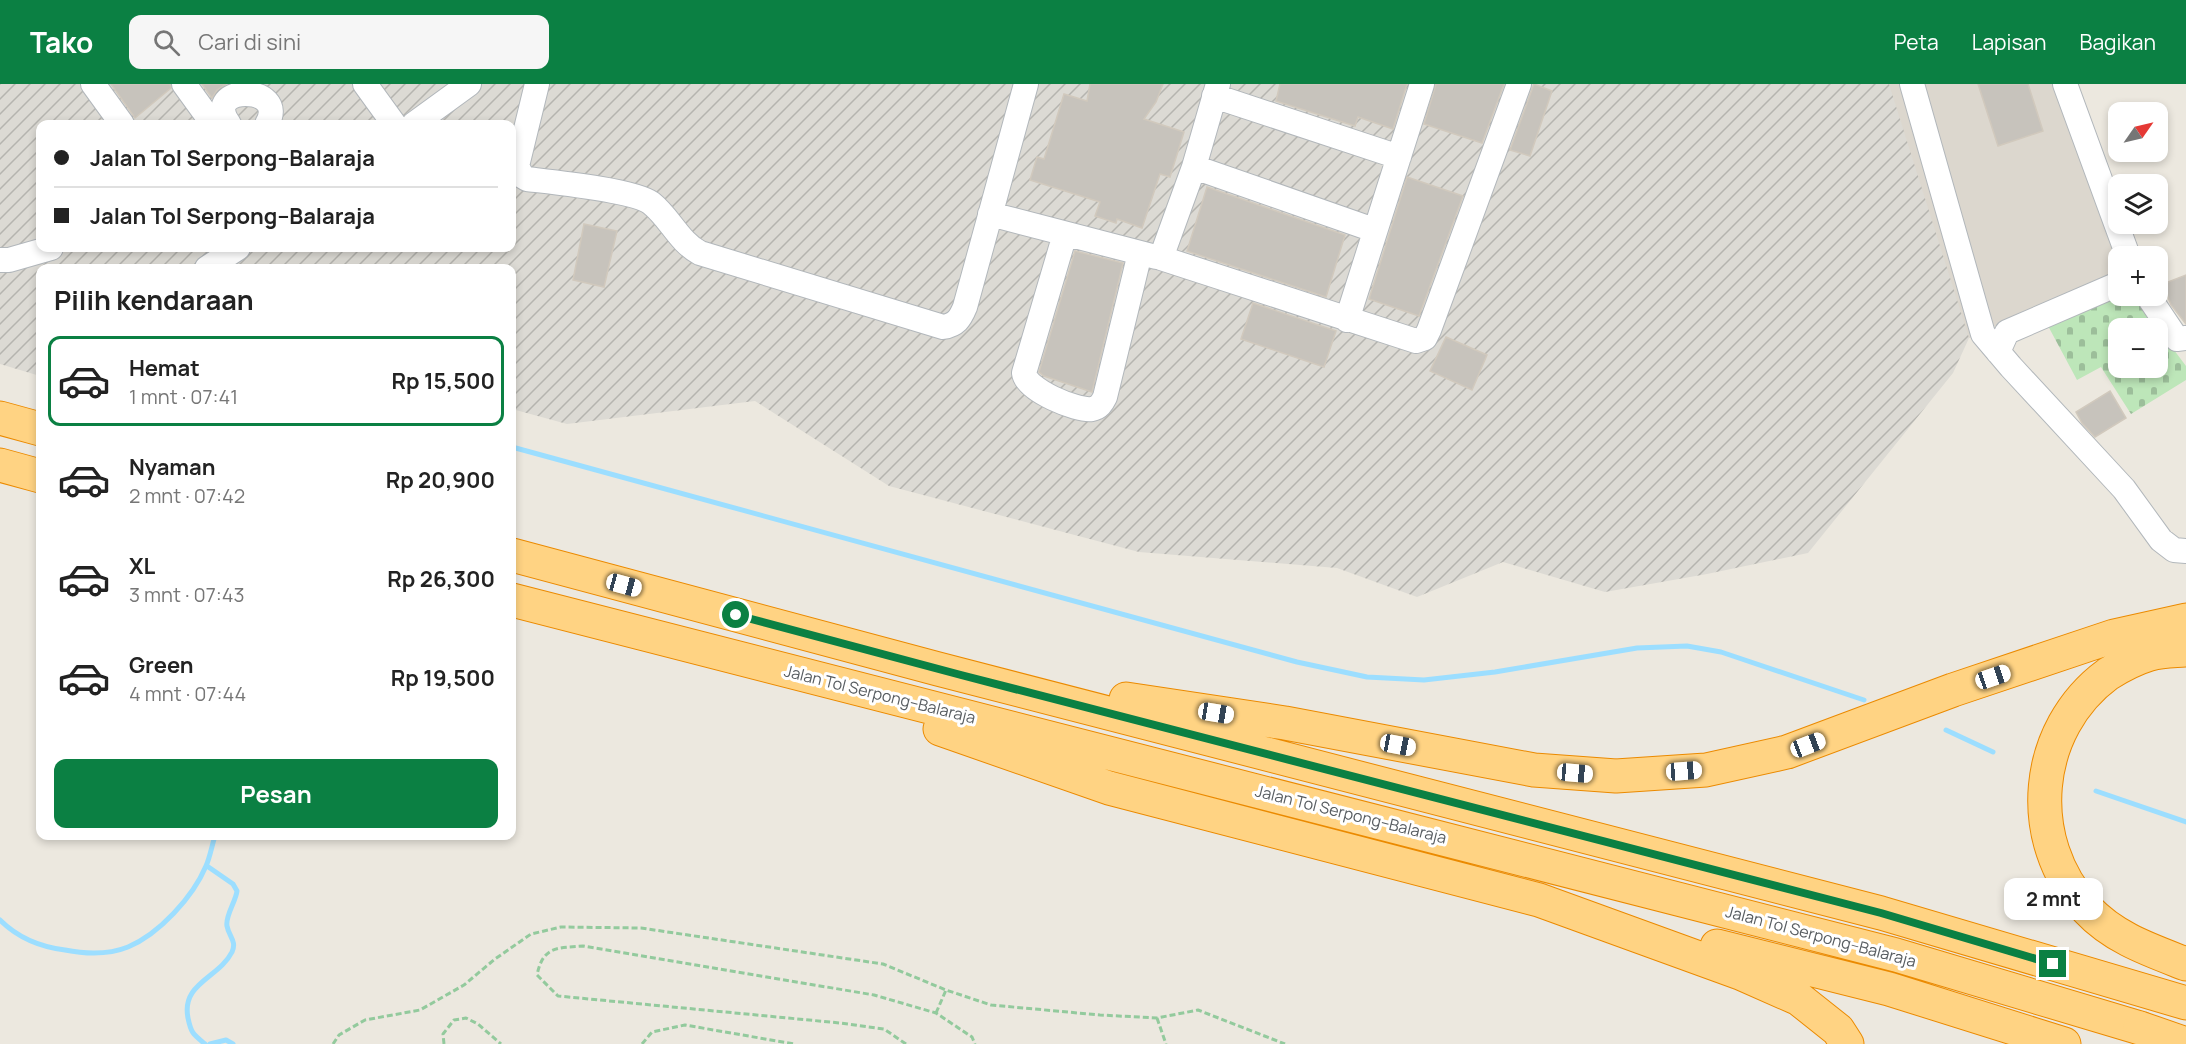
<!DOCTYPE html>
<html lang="id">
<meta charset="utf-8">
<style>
:root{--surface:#fff;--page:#f6f6f6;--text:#222;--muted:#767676;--line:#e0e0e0;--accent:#0b8043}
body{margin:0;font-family:Manrope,sans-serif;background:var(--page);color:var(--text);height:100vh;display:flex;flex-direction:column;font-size:22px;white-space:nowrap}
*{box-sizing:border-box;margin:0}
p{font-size:20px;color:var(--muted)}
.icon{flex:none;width:33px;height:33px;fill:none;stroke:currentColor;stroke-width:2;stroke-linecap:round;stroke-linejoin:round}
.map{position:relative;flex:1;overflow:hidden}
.side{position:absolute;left:36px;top:180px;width:480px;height:576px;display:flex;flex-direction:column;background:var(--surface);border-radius:12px;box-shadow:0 3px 9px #0003}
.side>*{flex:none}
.hud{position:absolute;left:36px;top:36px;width:480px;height:132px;border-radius:12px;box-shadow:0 3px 9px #0003;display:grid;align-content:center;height:132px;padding:0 18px;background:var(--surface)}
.needle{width:39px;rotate:56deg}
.tools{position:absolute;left:2108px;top:18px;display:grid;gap:12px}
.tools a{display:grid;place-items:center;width:60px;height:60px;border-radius:12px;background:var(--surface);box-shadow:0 3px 9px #0003;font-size:30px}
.end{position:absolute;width:27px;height:27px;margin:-14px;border:8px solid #0b8043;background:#fff;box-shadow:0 0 0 3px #fff}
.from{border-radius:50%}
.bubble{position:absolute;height:42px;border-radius:12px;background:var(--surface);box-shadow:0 3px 9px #0003;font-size:20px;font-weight:700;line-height:42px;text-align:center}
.car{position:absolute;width:18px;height:36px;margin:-18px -9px;border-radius:8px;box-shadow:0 0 4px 2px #0007;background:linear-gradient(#fff 24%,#345 0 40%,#fff 0 76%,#345 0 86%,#fff 0)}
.hud b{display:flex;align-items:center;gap:21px;height:57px;font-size:22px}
.hud b+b{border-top:2px solid var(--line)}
.hud i{width:15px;height:15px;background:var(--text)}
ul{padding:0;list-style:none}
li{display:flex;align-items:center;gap:18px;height:90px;margin:0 12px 9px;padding:0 6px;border:3px solid transparent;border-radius:12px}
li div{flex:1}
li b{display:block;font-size:22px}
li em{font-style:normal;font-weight:700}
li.current{border-color:var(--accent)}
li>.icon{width:54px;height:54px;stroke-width:1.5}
h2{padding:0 18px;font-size:27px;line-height:72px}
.primary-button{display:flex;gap:12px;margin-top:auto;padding:12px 18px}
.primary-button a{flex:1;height:69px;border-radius:12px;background:var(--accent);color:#fff;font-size:24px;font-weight:700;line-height:69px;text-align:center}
header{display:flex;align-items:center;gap:36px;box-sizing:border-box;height:84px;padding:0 30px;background:var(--accent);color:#fff}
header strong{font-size:28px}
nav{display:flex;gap:33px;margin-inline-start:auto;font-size:21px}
.search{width:420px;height:54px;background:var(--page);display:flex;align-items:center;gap:15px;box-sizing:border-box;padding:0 21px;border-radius:12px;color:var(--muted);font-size:22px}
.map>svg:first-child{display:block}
</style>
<header>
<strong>Tako</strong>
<div class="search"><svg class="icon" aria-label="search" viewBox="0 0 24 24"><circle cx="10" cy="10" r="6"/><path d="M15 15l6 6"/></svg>Cari di sini</div>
<nav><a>Peta</a><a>Lapisan</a><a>Bagikan</a></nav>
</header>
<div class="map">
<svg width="2186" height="960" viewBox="0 0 2186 960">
<defs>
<pattern id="industrial-furrows" width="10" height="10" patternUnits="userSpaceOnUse" patternTransform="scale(1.5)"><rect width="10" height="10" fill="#dcdad4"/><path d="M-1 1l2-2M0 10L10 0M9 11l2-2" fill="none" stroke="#b5b4af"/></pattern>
<pattern id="cemetery-stones" width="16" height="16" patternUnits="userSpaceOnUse" patternTransform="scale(1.5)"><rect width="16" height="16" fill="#bde6b9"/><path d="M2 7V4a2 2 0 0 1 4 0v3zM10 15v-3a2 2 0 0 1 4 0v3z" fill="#9cbe9a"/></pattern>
</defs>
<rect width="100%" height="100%" fill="#ece8df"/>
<path fill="url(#industrial-furrows)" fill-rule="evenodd" d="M0 0H2054L2118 172V186L1969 254 1953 289 1808 469 1707 490 1605 508 1503 478 1417 513 1337 484 1139 468 889 402 755 317 567 340 512 325V184H40V292L0 280ZM40 40H512V164H40Z"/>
<path fill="#dcd7ce" d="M1889 0H2054L2118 172V186L1969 254Z"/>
<path fill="url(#cemetery-stones)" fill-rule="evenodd" d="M2118 212H2127L2141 222 2186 282V296L2131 330 2101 283 2077 296 2047 240ZM2118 244H2157V284H2118Z"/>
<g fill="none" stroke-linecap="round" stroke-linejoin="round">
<path stroke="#9cdeff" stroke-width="5" d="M512 363 1297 578 1367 593 1424 596 1495 588 1637 564 1687 562 1721 568 1864 616
M1946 646 1993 668
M2096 707 2186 738
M0 836C17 853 41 863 65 866 85 870 108 871 128 863 159 850 193 813 206 782 210 773 212 761 215 752
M205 960C193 950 191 949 188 934 181 899 219 894 232 868 237 857 229 853 227 842 225 832 236 817 237 807L233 800 207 782
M210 960 226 956 233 960"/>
</g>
<path fill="#c7c3bc" stroke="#d1c9bd" stroke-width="1.5" d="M111 0H170L171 4 135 34Z
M202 0H226L217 6 212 14Z
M1090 0H1163L1156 18 1144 35 1184 48 1170 93 1160 90 1142 144 1117 135 1116 139 1095 132 1100 118 1030 96 1037 73 1044 75 1064 10 1087 17Z
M1280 0H1407L1393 45 1358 33 1355 42 1276 17Z
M1436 0H1504L1482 59 1424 40Z
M1534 0 1552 7 1530 72 1510 66Z
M1978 0H2028L2043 47 1998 62Z
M1407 93 1463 112 1419 232 1369 215Z
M1207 103 1345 151 1326 213 1187 167Z
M584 140 617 147 604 203 573 196Z
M1075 167 1123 179 1092 308 1044 292 1039 288Z
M2186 191V240L2171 221 2163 200Z
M1253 219 1336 247 1324 283 1241 255Z
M1446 253 1487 271 1472 306 1430 287Z
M2110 307 2126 334 2095 353 2082 339 2076 328Z"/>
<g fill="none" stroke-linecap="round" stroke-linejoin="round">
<defs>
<path id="minor" d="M93 0 122 40
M184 0 213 40
M365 0 394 40
M537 0 517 82 522 92 527 95C552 98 633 106 651 119 670 134 679 158 700 169L943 243C956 241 960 235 965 223L1026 0
M1218 0 1194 83 1161 174 1416 257 1425 254 1429 246 1519 0
M1912 0 1983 250 2011 283 2124 405 2161 456 2174 466 2186 467
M2065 0 2128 172
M1214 12 1399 73
M229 40C200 0 290 0 267 40
M414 40 469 0
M1194 83 1374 146
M990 130 1156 173
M1065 150 1024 289C1026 306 1076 327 1092 325 1099 324 1102 319 1105 313L1140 169
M0 176H9L51 164
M207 184 238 164
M2148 212 2177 255 2186 254
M1347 236 1422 0
M1998 268 2007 248 2118 200"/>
<path id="highway" d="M0 334 40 345
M0 381 40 392
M512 471 938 585 1881 829 2186 919
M512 516 1896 871 2140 944
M2186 566C2174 567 2161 567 2150 570 2137 574 2119 583 2108 590 2033 645 2023 756 2087 825 2114 854 2150 866 2186 880
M1126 615 1285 639 1534 686 1616 692 1706 686 1787 668 1953 606 2114 552 2186 536
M940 645 1109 704 1539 816 1740 889 1799 915 1838 946 1847 960
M1717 862 1889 905 2064 960"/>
</defs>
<use href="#minor" stroke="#b2b7bb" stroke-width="26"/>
<use href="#highway" stroke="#eb8a00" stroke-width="35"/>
<path stroke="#93ca9d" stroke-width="3" stroke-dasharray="6 3" stroke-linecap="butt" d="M936 929 946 906
M1157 934 1166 960
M333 960 339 951 365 936 420 926 464 901 495 875 531 850 561 843 641 844 883 880 946 906 991 921 1100 931 1157 934 1198 926 1285 960
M444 960 443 950 454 936 466 934 478 940 501 960
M642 960 652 948 685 941 794 960
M906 960 884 945 840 939 558 912 537 891C543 862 557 864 583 862L874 911 936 929 972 953 975 960"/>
<use href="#minor" stroke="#fff" stroke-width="24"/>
<use href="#highway" stroke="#ffd383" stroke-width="33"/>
<defs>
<path id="highway-bridge" d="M2140 944 2186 960"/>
</defs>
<use href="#highway-bridge" stroke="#eb8a00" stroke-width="35" stroke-linecap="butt"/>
<use href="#highway-bridge" stroke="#ffd383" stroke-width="33"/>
</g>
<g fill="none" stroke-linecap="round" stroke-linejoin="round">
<path stroke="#0b8043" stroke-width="8" d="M736 531 961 591 1881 829 2053 880"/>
</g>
<g text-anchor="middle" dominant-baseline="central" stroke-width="6" stroke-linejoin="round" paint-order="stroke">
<g font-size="16" fill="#585d61" stroke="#fff">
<text transform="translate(880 610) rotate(14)">Jalan Tol Serpong–Balaraja</text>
<text transform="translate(1351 730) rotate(14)">Jalan Tol Serpong–Balaraja</text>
<text transform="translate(1821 852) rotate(15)">Jalan Tol Serpong–Balaraja</text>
</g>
</g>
</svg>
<div class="tools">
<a><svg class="needle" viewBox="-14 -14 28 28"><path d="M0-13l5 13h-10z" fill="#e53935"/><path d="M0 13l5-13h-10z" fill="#767676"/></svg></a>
<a><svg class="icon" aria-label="layers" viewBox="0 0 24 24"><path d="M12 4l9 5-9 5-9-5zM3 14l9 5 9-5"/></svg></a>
<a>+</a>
<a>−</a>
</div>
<i class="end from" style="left:736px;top:531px"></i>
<i class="end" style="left:2053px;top:880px"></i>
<div class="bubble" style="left:2004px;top:794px;width:99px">2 mnt</div>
<i class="car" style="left:624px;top:501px;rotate:105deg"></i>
<i class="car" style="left:1993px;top:593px;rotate:71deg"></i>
<i class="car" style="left:1216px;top:629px;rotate:99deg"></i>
<i class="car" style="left:1398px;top:661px;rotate:101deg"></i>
<i class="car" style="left:1808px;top:661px;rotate:69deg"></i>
<i class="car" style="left:1684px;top:687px;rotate:86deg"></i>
<i class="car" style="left:1575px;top:689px;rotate:95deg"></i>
<div class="hud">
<b><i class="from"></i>Jalan Tol Serpong–Balaraja</b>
<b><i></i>Jalan Tol Serpong–Balaraja</b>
</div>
<section class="side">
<h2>Pilih kendaraan</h2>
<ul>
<li class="current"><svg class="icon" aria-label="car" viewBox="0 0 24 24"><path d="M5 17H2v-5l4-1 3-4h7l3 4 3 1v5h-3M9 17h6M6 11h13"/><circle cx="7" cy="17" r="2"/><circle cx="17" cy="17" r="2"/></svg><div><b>Hemat</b><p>1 mnt · 07:41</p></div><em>Rp 15,500</em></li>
<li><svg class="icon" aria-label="car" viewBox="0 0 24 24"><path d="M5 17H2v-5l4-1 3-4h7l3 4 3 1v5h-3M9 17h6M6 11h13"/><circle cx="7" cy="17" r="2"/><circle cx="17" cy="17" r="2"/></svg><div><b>Nyaman</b><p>2 mnt · 07:42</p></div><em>Rp 20,900</em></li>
<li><svg class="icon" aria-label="car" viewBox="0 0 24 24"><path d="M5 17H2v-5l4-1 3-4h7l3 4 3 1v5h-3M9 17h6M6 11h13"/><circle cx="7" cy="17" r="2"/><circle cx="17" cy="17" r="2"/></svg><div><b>XL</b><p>3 mnt · 07:43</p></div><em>Rp 26,300</em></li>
<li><svg class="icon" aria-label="car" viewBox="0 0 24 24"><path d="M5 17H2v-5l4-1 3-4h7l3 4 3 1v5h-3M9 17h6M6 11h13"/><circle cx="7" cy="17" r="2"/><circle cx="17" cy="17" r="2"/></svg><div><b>Green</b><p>4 mnt · 07:44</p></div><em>Rp 19,500</em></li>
</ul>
<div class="primary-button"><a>Pesan</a></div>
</section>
</div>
